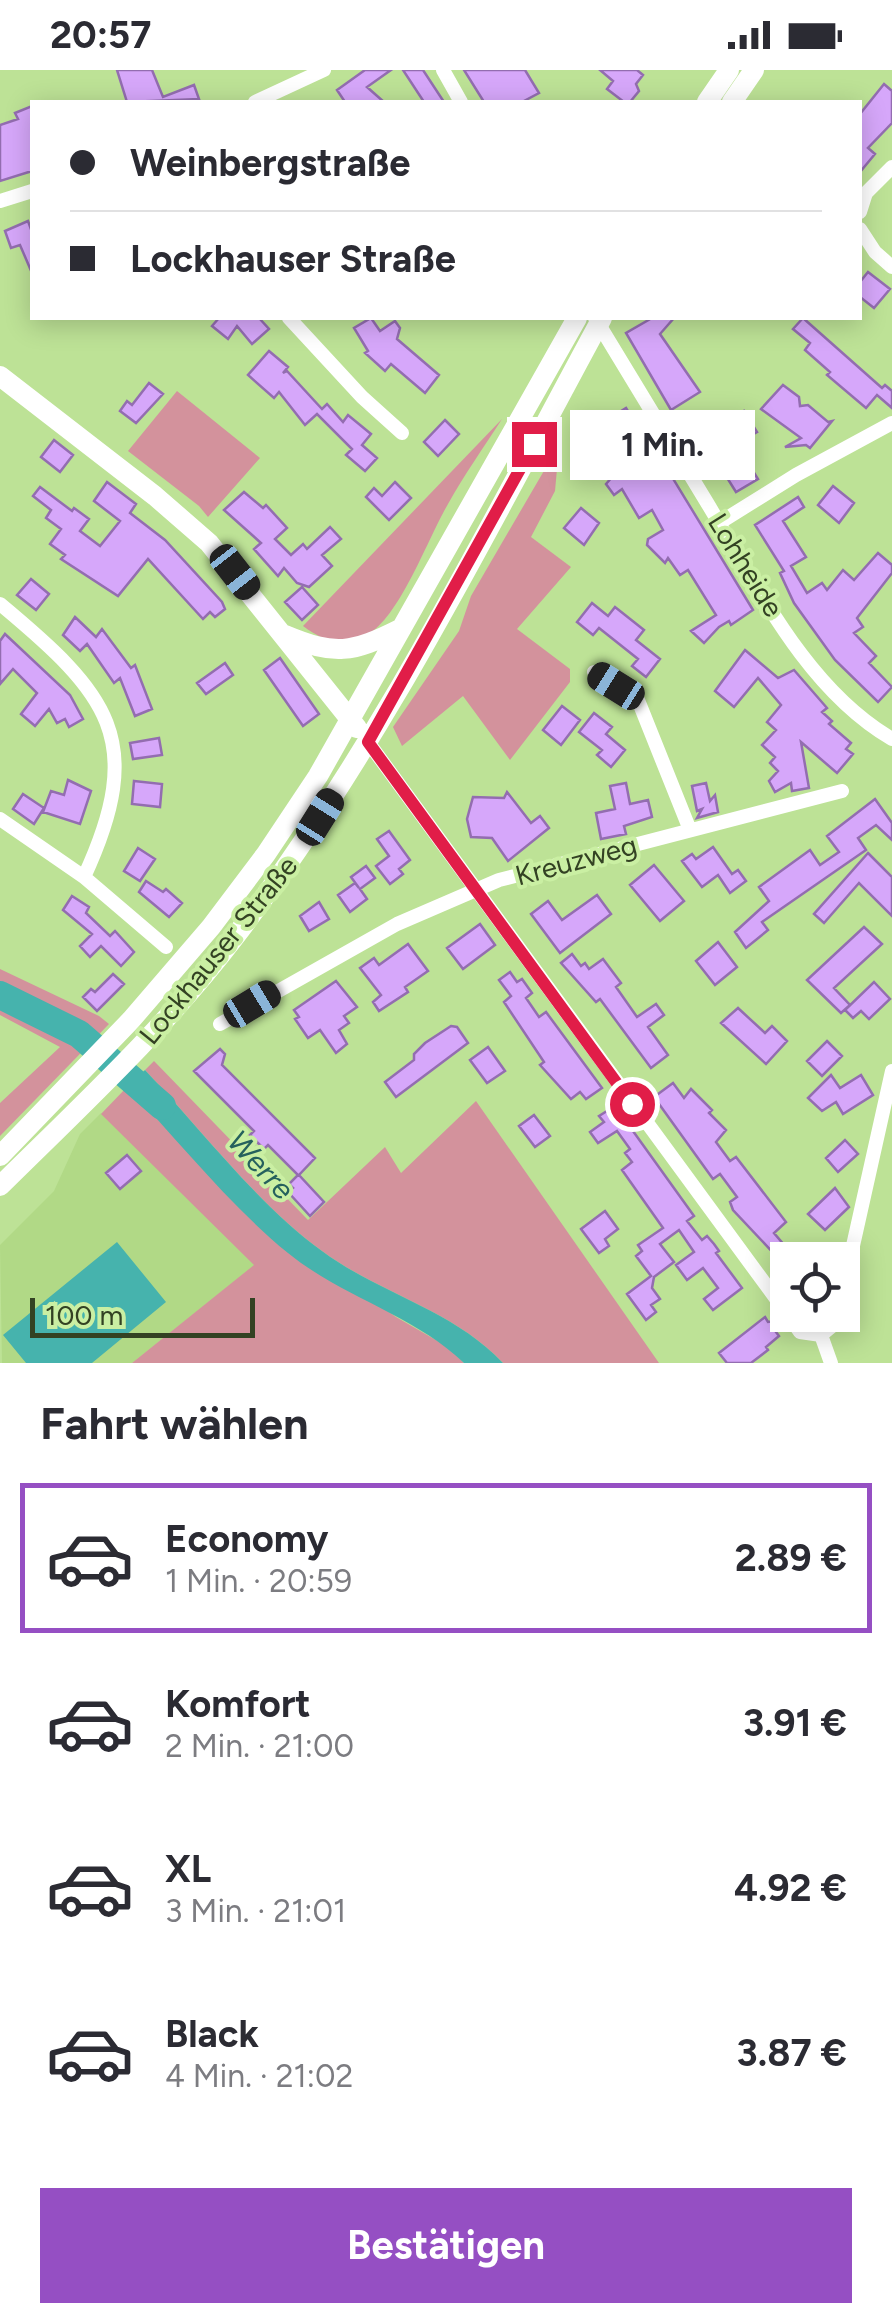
<!DOCTYPE html>
<html lang="de">
<meta charset="utf-8">
<style>
:root{--surface:#fff;--page:#f2f2f3;--text:#2b2b33;--muted:#7c7c81;--line:#e1e1e2;--accent:#954fc3}
body{margin:0;font-family:Figtree,sans-serif;background:var(--page);color:var(--text);height:100vh;display:flex;flex-direction:column;font-size:38px;white-space:nowrap}
*{box-sizing:border-box;margin:0}
p{font-size:32px;color:var(--muted)}
.icon{flex:none;width:55px;height:55px;fill:none;stroke:currentColor;stroke-width:2;stroke-linecap:round;stroke-linejoin:round}
.map{position:relative;height:1293px;overflow:hidden}
.sheet{display:flex;flex-direction:column;background:var(--surface);flex:1}
.sheet>*{flex:none}
.guide{position:absolute;left:30px;top:30px;width:832px;height:220px;border-radius:0px;box-shadow:0 5px 25px #0003;display:grid;align-content:center;height:220px;padding:0 40px;background:var(--surface)}
.fabs{position:absolute;left:770px;top:1172px;display:grid;gap:20px}
.fabs a{display:grid;place-items:center;width:90px;height:90px;border-radius:0px;background:var(--surface);box-shadow:0 5px 25px #0003;font-size:50px}
.scale{position:absolute;left:30px;bottom:25px;width:225px;box-sizing:border-box;padding-left:10px;border:5px solid #334223;border-top:0;font-size:28px;line-height:35px;white-space:nowrap;color:#334223;-webkit-text-stroke:8px #caefa3;paint-order:stroke}
.end{position:absolute;width:45px;height:45px;margin:-22px;border:12px solid #e11d48;background:#fff;box-shadow:0 0 0 5px #fff}
.from{border-radius:50%}
.bubble{position:absolute;height:70px;border-radius:0px;background:var(--surface);box-shadow:0 5px 25px #0003;font-size:32px;font-weight:700;line-height:70px;text-align:center}
.car{position:absolute;width:30px;height:60px;margin:-30px -15px;border-radius:12px;box-shadow:0 0 8px 2px #0007;background:linear-gradient(#222 24%,#8ab4d8 0 40%,#222 0 76%,#8ab4d8 0 86%,#222 0)}
.guide b{display:flex;align-items:center;gap:35px;height:95px;font-size:38px}
.guide b+b{border-top:2px solid var(--line)}
.guide i{width:25px;height:25px;background:var(--text)}
ul{padding:0;list-style:none}
li{display:flex;align-items:center;gap:30px;height:150px;margin:0 20px 15px;padding:0 20px;border:5px solid transparent;border-radius:0px}
li div{flex:1}
li b{display:block;font-size:38px}
li em{font-style:normal;font-weight:700}
li.current{border-color:var(--accent)}
li>.icon{width:90px;height:90px;stroke-width:1.5}
h2{padding:0 40px;font-size:45px;line-height:120px}
.primary-button{display:flex;gap:20px;margin-top:auto;padding:20px 40px}
.primary-button a{flex:1;height:115px;border-radius:0px;background:var(--accent);color:#fff;font-size:40px;font-weight:700;line-height:115px;text-align:center}
.status{display:flex;justify-content:space-between;align-items:center;height:70px;padding:0 50px;background:var(--surface);direction:ltr}
.status svg{height:28px;fill:currentColor}
.map>svg:first-child{display:block}
</style>
<div class="status"><b>20:57</b><svg viewBox="0 0 49 12"><path d="M0 12V9h3v3zM5 12V6h3v6zM10 12V3h3v9zM15 12V0h3v12zM26 1h20v11H26zM47 4h2v5h-2z"/></svg></div>
<div class="map">
<svg width="892" height="1293" viewBox="0 0 892 1293">
<rect width="100%" height="100%" fill="#bde296"/>
<path fill="#b1d986" d="M101 1043 255 1195 132 1293H2L0 1175 54 1121 80 1064Z"/>
<path fill="#d3929c" d="M177 321 260 388 208 447 199 436 128 381Z
M502 349C484 377 464 405 448 434 428 468 400 547 367 565 344 579 323 571 303 556Z
M552 387 558 388 555 421 531 467 571 497 517 559 570 599V612L510 690 463 626 402 676 393 657 459 561 471 526Z
M0 899 99 946 109 954 0 1066V1033L60 977 0 945Z
M154 991 308 1150 385 1077 401 1103 476 1031 659 1293H503C452 1239 380 1224 322 1181 258 1135 200 1058 145 1000Z
M127 1017 244 1140 396 1247 448 1277 464 1293H132L254 1195 101 1044Z"/>
<path fill="#46b3ad" d="M145 1000C200 1058 258 1135 322 1181 380 1224 452 1239 503 1293H464C414 1245 342 1227 288 1183 229 1135 180 1072 127 1017Z
M117 1172 166 1232 92 1293H26L3 1265Z"/>
<g fill="none" stroke-linecap="round" stroke-linejoin="round">
<path stroke="#46b3ad" stroke-width="28" d="M0 925 79 964 162 1036"/>
</g>
<path fill="#d6a7fa" stroke="#936db0" stroke-width="2.5" d="M117 0H152L163 27 194 15 199 29 127 32Z
M365 0H391L367 17 384 32H345L337 20Z
M403 0H423L444 32H424Z
M464 0H525L539 23 522 32H484Z
M600 0H637L643 5 636 14 639 21 630 32H624L607 19 613 11Z
M884 14 892 21V53L868 78 875 84 860 102V44Z
M32 36V101L0 111V55L18 49 15 43Z
M28 151 32 162V203L20 175 11 178 5 161Z
M868 202 890 219 874 238 860 227V212Z
M219 248H259L269 259 252 274 237 256 228 269 212 256Z
M371 248 380 261 395 251 400 258 397 269 439 305 425 323 391 294 385 301 365 283 368 281 354 258Z
M652 248H674L660 264 700 322 671 340 626 263Z
M803 248 882 318 885 315 892 321V338L877 325 866 338 827 305 830 302 805 280 810 273 793 259Z
M269 281 288 297 283 303 287 301 322 339 327 334 343 352 348 345 371 364 362 375 377 388 365 401 346 385 352 379 317 344 305 355 279 322 274 328 248 305Z
M149 313 163 324 136 353 120 341 127 331 132 335Z
M783 315 799 327 800 336 808 335 828 352 832 351 810 378 806 375 785 377 801 368 761 339Z
M626 338 647 373 652 374 753 540 731 555 729 551 719 557 704 573 691 561 716 545 688 500 680 505 668 488 665 493 647 475 648 469 663 460 652 440 639 448 622 419 614 425 606 414 619 399 594 358Z
M744 341 757 362 736 374 758 409 736 422 706 374 696 380 686 363 703 353 707 361 719 349 729 358Z
M445 350 459 364 438 386 424 372Z
M54 370 73 385 60 402 41 387Z
M107 412 136 434 130 443 165 470 222 532 225 539 215 547 210 542 203 549 148 489 118 526 61 489 65 485 50 474 61 459 46 448 51 440 33 426 40 417 72 441 74 438 89 449 80 461 100 476 120 451 94 431Z
M395 412 411 428 389 450 366 427 374 418 382 426Z
M833 416 854 433 839 453 818 435Z
M244 422 263 438 266 435 287 458 275 469 291 485 303 474 307 479 330 457 341 469 322 485 332 496 309 517 297 513 284 498 278 506 254 479 261 473 224 440Z
M798 427 804 437 783 451 806 487 791 496 807 523 822 513 827 520 843 500 854 510 878 483 892 495V503L857 548 863 557 854 563 876 586 869 593 892 617 878 632 835 590 794 533 780 503 784 501 755 455Z
M581 438 599 453 584 475 564 458Z
M31 509 49 524 36 540 17 525Z
M302 517 318 535 302 550 285 532Z
M592 533 608 546 615 537 644 560 636 570 660 589 646 607 632 596 638 589 599 558 593 565 577 552Z
M75 547 96 567 102 559 131 598 135 595 152 639 135 646 120 608 114 613 87 574 80 581 63 565Z
M5 564 70 625 83 649 69 657 65 649 57 653 49 639 35 656 21 644 37 623 13 599 0 614V571Z
M745 580 778 608 794 600 827 638 822 642 832 651 829 654 851 673 846 679 853 684 837 703 801 672 809 718 792 721 791 713 775 722 769 711 778 701 770 693 775 687 762 675 776 660 767 652 781 635 758 608 734 637 715 621Z
M280 588 319 644 303 656 264 600Z
M225 593 233 605 206 624 197 613Z
M562 636 580 650 561 675 543 660Z
M594 643 612 657 606 664 625 680 611 697 597 685 602 680 579 662Z
M159 668 162 685 133 689 130 673Z
M68 710 91 721 80 754 43 742 51 721 64 725Z
M134 711 162 714 160 737 132 734Z
M626 713 630 734 648 730 652 747 624 756 626 764 601 769 596 743 615 739 610 716Z
M706 713 710 731 715 725 718 742 697 748 702 739 697 741 692 716Z
M507 722 531 753 540 746 549 758 508 791 492 768 471 767 467 749 473 727 504 728Z
M23 724 44 738 34 754 13 739Z
M875 729 892 753V770L876 755 858 768 866 780 762 852 768 860 746 878 735 862 769 831 759 817 810 780 820 795 839 782 827 766Z
M389 761 410 790 399 799 403 804 390 814 376 796 389 786 377 769Z
M713 777 732 804 738 800 746 811 730 823 718 805 702 817 682 791 692 784 696 789Z
M138 778 155 789 140 811 124 801Z
M868 783 892 807V846L859 813 824 853 814 844Z
M654 795 684 831 660 851 630 815Z
M366 796 375 808 360 819 367 829 350 842 338 825 355 813 359 818 351 807Z
M146 811 163 822 166 819 182 833 169 847 139 822Z
M597 825 611 844 560 883 531 844 548 831 562 850Z
M72 826 89 837 86 843 110 866 115 861 134 882 121 896 101 876 90 887 80 876 92 864 63 840Z
M319 832 329 849 309 861 300 846Z
M480 854 495 875 463 899 447 878Z
M864 857 882 874 834 918 850 935 841 943 807 910Z
M718 872 737 897 715 915 696 891Z
M408 874 428 901 405 917 408 922 379 941 373 932 381 925 360 898 374 888 379 895Z
M572 884 581 896 585 893 589 899 603 889 621 913 616 917 637 947 656 934 664 945 648 957 668 985 651 998 600 929 596 932 561 893Z
M510 902 517 912 522 909 532 923 526 928 539 947 546 942 602 1018 586 1029 580 1022 571 1029 540 995 544 992 504 932 511 926 499 910Z
M113 904 124 914 97 941 83 927 91 919 95 922Z
M336 911 357 937 344 946 349 953 339 960 347 974 336 983 320 960 308 968 295 949 299 947 294 940Z
M874 912 890 929 869 949 861 941 853 948 845 940Z
M738 938 765 963 772 956 787 971 766 994 721 953Z
M451 956 457 957 468 973 396 1027 385 1012 414 990V984L425 973Z
M827 971 842 986 822 1006 807 991Z
M488 977 505 1001 487 1013 470 990Z
M220 979 225 984 222 995 315 1088 299 1105 324 1132 310 1146 288 1122 293 1118 289 1114 298 1105 268 1075 264 1079 250 1065 254 1061 194 1001Z
M831 1005 840 1018 861 1005 873 1025 843 1044 836 1032 822 1041 808 1028Z
M673 1013 684 1028 691 1019 712 1040 709 1043 726 1060 716 1072 730 1091 736 1087 786 1152 774 1163 797 1190H780L733 1140 730 1132 737 1127 720 1104 713 1109 654 1027Z
M615 1036 694 1146 687 1151 702 1170 707 1166 714 1174 719 1181 716 1183 742 1218 713 1240 704 1229 718 1218 703 1198 687 1210 676 1195 694 1182 679 1160 660 1174 674 1192 654 1207 652 1218 660 1229 651 1235 656 1242 646 1250 627 1224 651 1206 636 1186 642 1181 638 1175 663 1158 622 1100 632 1092 625 1083 630 1079 617 1061 598 1073 590 1062 604 1052 599 1046Z
M534 1045 550 1066 535 1077 519 1056Z
M845 1070 858 1084 838 1102 826 1088Z
M127 1085 141 1101 120 1119 106 1103Z
M835 1118 849 1137 825 1160 808 1144Z
M605 1141 618 1159 605 1169 609 1176 599 1183 581 1159Z
M765 1247 768 1252 776 1251 773 1258 779 1266 766 1277 768 1280 751 1293H727L719 1283Z"/>
<g fill="none" stroke-linecap="round" stroke-linejoin="round">
<path stroke="#fff" stroke-width="14" d="M443 0 461 32
M255 32 324 0
M0 131 32 121
M860 142 866 123 892 97
M860 159 875 182 892 197
M289 248 362 327 402 363
M595 248C632 309 669 370 706 431 757 515 805 618 892 669
M719 453 796 405 892 353
M0 534C108 624 148 669 84 807
M594 602 638 630 690 760
M368 672 788 1245
M0 749 84 807 166 877
M220 954 397 854 499 810 842 721
M842 1225 892 1001
M788 1245 800 1262 821 1265
M821 1265 831 1293
M821 1265 832 1256 836 1245"/>
<path stroke="#fff" stroke-width="20" d="M707 32 729 0
M732 32 754 0
M0 306 155 426 209 473 357 658
M285 565C335 586 352 583 400 559
M0 1086 131 950 211 857 266 784 318 706 577 248
M0 1116C81 1036 165 958 234 868 380 677 488 458 602 248"/>
</g>
<g fill="none" stroke-linecap="round" stroke-linejoin="round">
<path stroke="#e11d48" stroke-width="12" d="M534 374 368 672 632 1034"/>
</g>
<g text-anchor="middle" dominant-baseline="central" stroke-width="8" stroke-linejoin="round" paint-order="stroke">
<g font-size="28" fill="#334223" stroke="#caefa3">
<text transform="translate(746 495) rotate(58)">Lohheide</text>
<text transform="translate(576 790) rotate(-15)">Kreuzweg</text>
<text transform="translate(218 880) rotate(-51)">Lockhauser Straße</text>
</g>
<g font-size="30" font-style="italic" fill="#25615d" stroke="#caefa3">
<text transform="translate(261 1095) rotate(47)">Werre</text>
</g>
</g>
</svg>
<div class="fabs">
<a><svg class="icon" aria-label="locate" viewBox="0 0 24 24"><circle cx="12" cy="12" r="6"/><path d="M12 2v4M12 18v4M2 12h4M18 12h4"/></svg></a>
</div>
<div class="scale">100 m</div>
<i class="end from" style="left:632px;top:1034px"></i>
<i class="end" style="left:534px;top:374px"></i>
<div class="bubble" style="left:570px;top:340px;width:185px">1 Min.</div>
<i class="car" style="left:235px;top:502px;rotate:142deg"></i>
<i class="car" style="left:616px;top:616px;rotate:302deg"></i>
<i class="car" style="left:320px;top:747px;rotate:32deg"></i>
<i class="car" style="left:252px;top:934px;rotate:59deg"></i>
<div class="guide">
<b><i class="from"></i>Weinbergstraße</b>
<b><i></i>Lockhauser Straße</b>
</div>
</div>
<section class="sheet">
<h2>Fahrt wählen</h2>
<ul>
<li class="current"><svg class="icon" aria-label="car" viewBox="0 0 24 24"><path d="M5 17H2v-5l4-1 3-4h7l3 4 3 1v5h-3M9 17h6M6 11h13"/><circle cx="7" cy="17" r="2"/><circle cx="17" cy="17" r="2"/></svg><div><b>Economy</b><p>1 Min. · 20:59</p></div><em>2.89 €</em></li>
<li><svg class="icon" aria-label="car" viewBox="0 0 24 24"><path d="M5 17H2v-5l4-1 3-4h7l3 4 3 1v5h-3M9 17h6M6 11h13"/><circle cx="7" cy="17" r="2"/><circle cx="17" cy="17" r="2"/></svg><div><b>Komfort</b><p>2 Min. · 21:00</p></div><em>3.91 €</em></li>
<li><svg class="icon" aria-label="car" viewBox="0 0 24 24"><path d="M5 17H2v-5l4-1 3-4h7l3 4 3 1v5h-3M9 17h6M6 11h13"/><circle cx="7" cy="17" r="2"/><circle cx="17" cy="17" r="2"/></svg><div><b>XL</b><p>3 Min. · 21:01</p></div><em>4.92 €</em></li>
<li><svg class="icon" aria-label="car" viewBox="0 0 24 24"><path d="M5 17H2v-5l4-1 3-4h7l3 4 3 1v5h-3M9 17h6M6 11h13"/><circle cx="7" cy="17" r="2"/><circle cx="17" cy="17" r="2"/></svg><div><b>Black</b><p>4 Min. · 21:02</p></div><em>3.87 €</em></li>
</ul>
<div class="primary-button"><a>Bestätigen</a></div>
</section>
